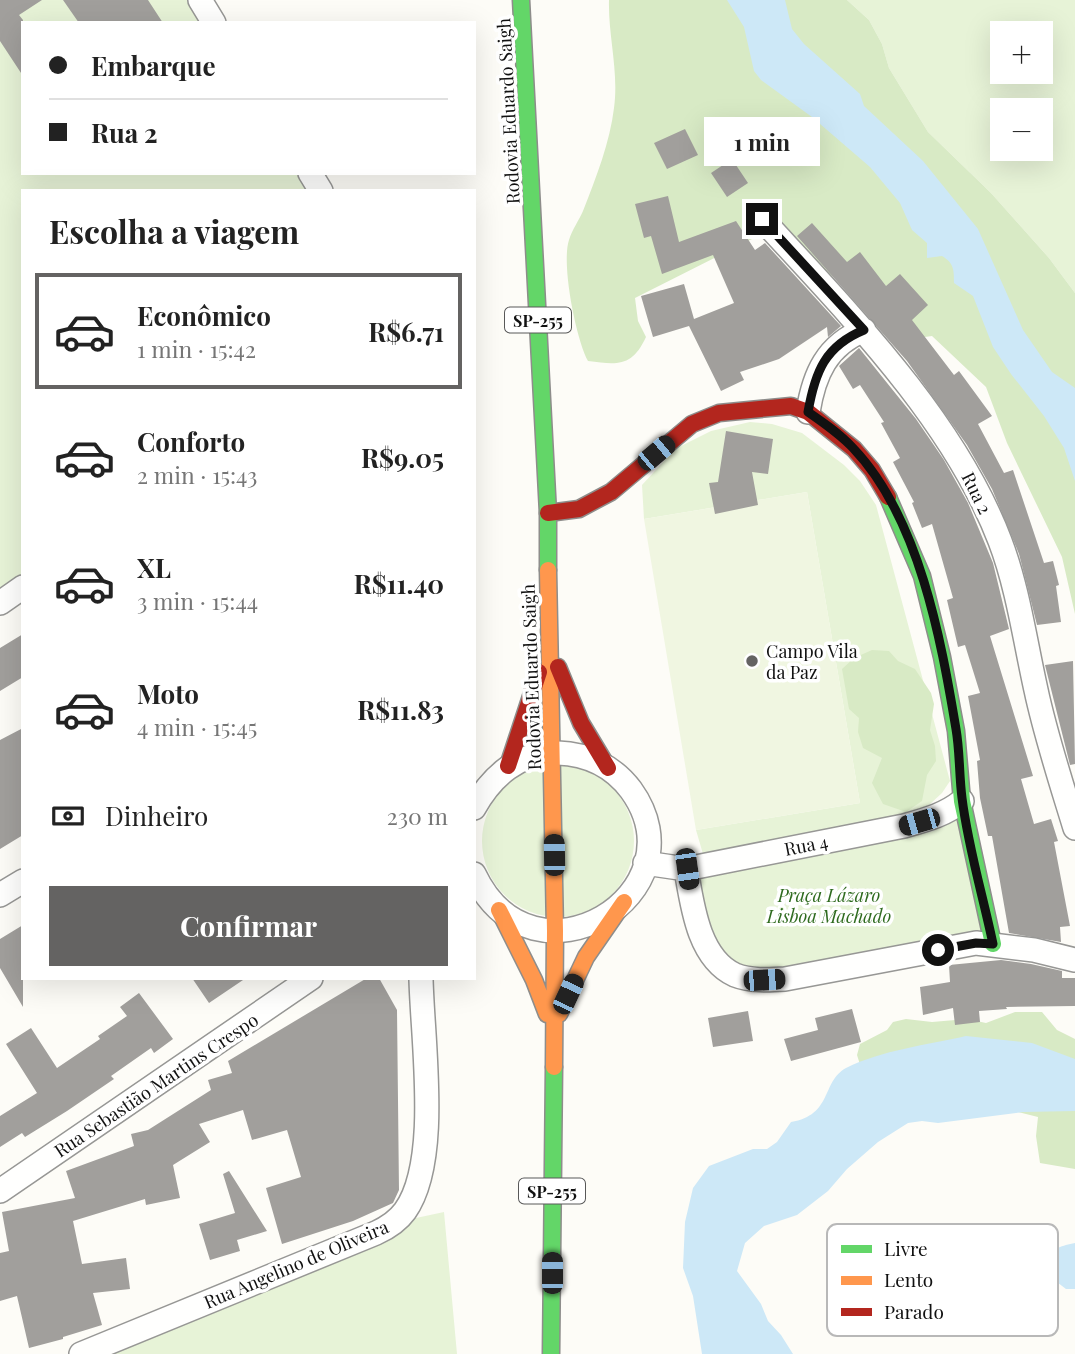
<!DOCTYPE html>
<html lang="pt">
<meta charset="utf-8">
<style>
:root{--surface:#fff;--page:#f6f6f6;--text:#222;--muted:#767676;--line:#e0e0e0;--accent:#646362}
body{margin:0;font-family:"Playfair Display",serif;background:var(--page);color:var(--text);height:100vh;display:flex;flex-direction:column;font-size:26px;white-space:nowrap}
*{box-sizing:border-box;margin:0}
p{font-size:23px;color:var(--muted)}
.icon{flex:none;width:38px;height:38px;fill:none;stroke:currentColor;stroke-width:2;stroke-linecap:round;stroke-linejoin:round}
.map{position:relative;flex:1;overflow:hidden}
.panel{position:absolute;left:21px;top:189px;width:455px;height:791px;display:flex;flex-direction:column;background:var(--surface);border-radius:0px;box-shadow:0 7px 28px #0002}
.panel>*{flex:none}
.banner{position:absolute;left:21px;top:21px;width:455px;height:154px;border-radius:0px;box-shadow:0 7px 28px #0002;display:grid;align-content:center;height:154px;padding:0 28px;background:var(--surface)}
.controls{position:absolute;left:990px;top:21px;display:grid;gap:14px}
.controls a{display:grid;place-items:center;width:63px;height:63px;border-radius:0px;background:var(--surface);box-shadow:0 7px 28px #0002;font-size:35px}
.end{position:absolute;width:32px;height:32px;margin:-16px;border:9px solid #111;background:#fff;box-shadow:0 0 0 4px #fff}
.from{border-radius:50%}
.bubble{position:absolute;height:49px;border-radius:0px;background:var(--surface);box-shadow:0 7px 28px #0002;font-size:23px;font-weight:700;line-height:49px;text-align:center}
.car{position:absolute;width:21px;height:42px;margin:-21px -10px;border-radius:9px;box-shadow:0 0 5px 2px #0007;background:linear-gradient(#222 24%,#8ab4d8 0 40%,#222 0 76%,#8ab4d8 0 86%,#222 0)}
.banner b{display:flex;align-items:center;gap:24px;height:66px;font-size:26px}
.banner b+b{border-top:2px solid var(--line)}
.banner i{width:18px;height:18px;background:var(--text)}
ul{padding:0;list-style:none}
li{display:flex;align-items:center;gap:21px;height:116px;margin:0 14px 10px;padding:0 14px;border:4px solid transparent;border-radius:0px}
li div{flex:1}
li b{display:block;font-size:26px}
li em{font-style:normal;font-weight:700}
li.current{border-color:var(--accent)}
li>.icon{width:63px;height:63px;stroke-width:1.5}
h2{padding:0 28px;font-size:32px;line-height:84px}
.pay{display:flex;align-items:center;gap:18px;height:77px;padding:0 28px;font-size:26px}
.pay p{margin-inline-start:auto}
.button{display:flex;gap:14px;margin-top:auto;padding:14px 28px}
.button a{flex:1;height:80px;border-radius:0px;background:var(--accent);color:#fff;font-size:28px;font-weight:700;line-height:80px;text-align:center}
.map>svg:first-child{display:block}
</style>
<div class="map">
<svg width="1075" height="1354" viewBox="0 0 1075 1354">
<rect width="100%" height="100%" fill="#fdfcf7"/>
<path fill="#e7f3d7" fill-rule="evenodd" d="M0 0H190L205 23H23V173H301L313 191H23V575L0 590Z
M847 0H1075V293L1049 258 991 193 928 132 889 68 882 44 869 20ZM1003 33H1041V72H1003ZM1003 110H1041V149H1003Z
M750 422 772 424 802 433 844 465 860 481 876 505 950 781 942 793 929 805 887 823 703 854 696 830 860 803 807 492 644 519 642 485 675 449 711 431Z
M482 841a76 76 0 1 1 152 0a76 76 0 1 1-152 0Z
M957 816 982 937 767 974C759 972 747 972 739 968 706 952 704 904 696 873L820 849 930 832 943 827Z
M444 1212 457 1354H112L394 1237 416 1218Z"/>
<path fill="#d8eac5" d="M609 0H847L869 20 882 44 889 68 928 132 991 193 1049 258 1075 293V614L1062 557 1007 443 986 387 932 336 918 338 779 238H754L635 298 638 321 646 337C632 367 618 365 588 361 576 339 561 264 569 240 572 230 579 220 583 211 596 178 610 142 614 108 619 71 608 36 609 0Z
M872 650 889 651 898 661 915 669 931 693 934 704 930 730 935 746 936 761 927 775 922 801 906 812 883 804 872 783 882 758 863 748 858 732 859 718 849 709 842 669 854 658Z
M1015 1012H1042L1057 1030 1075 1039V1169L1040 1163 1036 1136 1038 1117 863 1074 857 1055 860 1044 887 1030 893 1022 906 1019 932 1022 967 1019 986 1023Z"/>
<path fill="#f0f6e1" d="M807 492 860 803 696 830 644 519Z"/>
<path fill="#cde8f7" d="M727 0H785L792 29 804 44 860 94 864 106 923 161 978 229 1023 330 1052 372 1075 388V481L1064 448 1044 416 1011 374 993 347 973 296 954 283C954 270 954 263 942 256L927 258V243L912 230 900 203 870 167 812 117 761 80 754 71 744 27Z
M966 1036 1032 1043 1075 1059V1111L1023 1112 938 1123 922 1121 908 1123 878 1142 847 1169 828 1191 797 1215 764 1226 745 1243 737 1271 761 1304 768 1321 781 1335 793 1354H702L693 1296 683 1268 685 1222 693 1188 709 1166 753 1149H767L777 1142 791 1122C833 1115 821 1082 846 1068 882 1050 927 1045 966 1036Z
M1075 1243V1289H1066L1049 1276 1046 1260C1053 1247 1062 1246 1075 1243Z"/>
<path fill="#a19f9c" d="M0 0H42L19 15 23 20V76L0 41Z
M63 0H148L163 23H79Z
M685 129 698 155 667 169 654 143Z
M732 159 748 183 727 197 711 173Z
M668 196 679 242 736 221 755 250 765 243 841 326 828 337 827 327 779 359 740 372 744 380 721 391 689 326 653 337 641 296 684 284 694 319 734 303 713 255 662 274 651 236 644 238 635 204Z
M812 223 847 262 860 252 886 286 900 274 928 305 912 320 954 375 959 371 992 416 978 424 1004 473 1013 470 1044 563 1053 561 1059 585 1056 586 1061 622 1037 625 1019 554 992 489 967 445 907 361 797 236Z
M859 348 916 419 944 460 968 503 993 563 1009 629 990 636 1033 776 1021 779 1034 824 1051 819 1058 841 1054 842 1070 926 1060 927 1061 942 1009 933 992 836H988L980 798 977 761 980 760 968 696 980 693 965 645 958 647 947 600 953 598 932 524 922 528 912 503 914 502 893 462 900 458 881 423 884 422 860 385 853 389 839 366Z
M726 431 773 439 768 474 752 472 758 505 715 514 709 483 718 482Z
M23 634V677L0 691V648Z
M1073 661 1075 764 1070 765 1045 665Z
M23 728V835L0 849V740Z
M23 925V1007L0 968V939Z
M1001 960 1031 964 1062 971V978H1075V1006L1006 1007 1007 1009 979 1011 980 1022 955 1025 953 1008 923 1015 920 987 950 982 949 965Z
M192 978H246L209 1003Z
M367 978H379L397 1010 399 1190 393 1203 353 1221 282 1244 266 1188 301 1177 287 1130 252 1140 243 1110 199 1124 210 1142 173 1165 180 1198 146 1205 145 1199 73 1221 82 1264 126 1258 130 1289 93 1293 102 1325 63 1337V1339L29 1348 17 1296 0 1301V1253L9 1251 2 1212 75 1198 66 1171 134 1146 131 1134 148 1130 211 1090 208 1080 232 1073 228 1061Z
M139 993 173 1039 154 1053 151 1048 111 1076 114 1079 67 1111 25 1137 22 1133 0 1147V1116L37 1093 6 1044 31 1028 57 1068 100 1039 98 1036 127 1016 120 1007Z
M852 1009 861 1042 791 1061 784 1039 818 1030 815 1018Z
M748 1011 753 1041 713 1047 708 1018Z
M229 1171 267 1231 237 1240 240 1251 210 1260 199 1224 235 1213 223 1174Z"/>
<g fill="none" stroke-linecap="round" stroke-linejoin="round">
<defs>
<path id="street" d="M200 0 214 23
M310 173 321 191
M762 219C848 313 954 420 1000 541 1018 588 1025 641 1036 690 1046 737 1061 782 1075 828
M808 412C814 374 827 345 864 330
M0 603 23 587
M474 808C491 777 519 751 558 753 587 754 613 766 631 790 705 893 533 999 474 874
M645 863 686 869 904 826C925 820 945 815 962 801
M686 869C692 904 698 958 735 975 750 981 769 980 785 979L976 943 1034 950 1075 960
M0 895 23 881
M0 1191 311 978
M81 1354 376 1233C387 1228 397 1222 405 1211 441 1161 422 1039 421 978"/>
<path id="fast" d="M521 0 548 513V570
M888 497 922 576 942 657 956 731 962 801 993 944
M551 1354 554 1067"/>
<path id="slow" d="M548 570 555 931 554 1067
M499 910 534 980 547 1014
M559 1014 586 957 624 902"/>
<path id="jam" d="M548 513 579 509 611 492 692 424 719 413 791 406 808 412 854 449 872 470 888 497
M558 667 581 723 608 768
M508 766 539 672"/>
</defs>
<use href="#street" stroke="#979795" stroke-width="26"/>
<use href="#fast" stroke="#8e8d8b" stroke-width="19"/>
<use href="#slow" stroke="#8e8d8b" stroke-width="19"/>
<use href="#jam" stroke="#8e8d8b" stroke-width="19"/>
<use href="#street" stroke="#fffffe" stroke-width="23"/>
<use href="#fast" stroke="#63d668" stroke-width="16"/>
<use href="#slow" stroke="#ff974d" stroke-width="16"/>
<use href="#jam" stroke="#b3261e" stroke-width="16"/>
</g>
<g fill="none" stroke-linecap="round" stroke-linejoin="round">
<path stroke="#111" stroke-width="9" d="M762 219 864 330C825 346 815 372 808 412 824 423 840 434 853 448 919 517 941 639 956 729 960 752 959 775 962 798 968 847 983 896 993 944L976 943 938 950"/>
</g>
<circle fill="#646362" stroke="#fff" stroke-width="2.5" cx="752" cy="661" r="7"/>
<g text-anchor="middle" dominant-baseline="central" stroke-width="7" stroke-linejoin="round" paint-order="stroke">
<g fill="#fff" stroke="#585858" stroke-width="2">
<rect x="505" y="307.5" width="66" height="25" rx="5"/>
<rect x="519" y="1178.5" width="66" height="25" rx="5"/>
</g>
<g font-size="16" font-weight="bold" fill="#111">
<text x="538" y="320">SP-255</text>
<text x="552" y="1191">SP-255</text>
</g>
<g font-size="18" fill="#111" stroke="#fff">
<text transform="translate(508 111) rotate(-93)">Rodovia Eduardo Saigh</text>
<text transform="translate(977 493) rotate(64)">Rua 2</text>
<text transform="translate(531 677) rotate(-92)">Rodovia Eduardo Saigh</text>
<text transform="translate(806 845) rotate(-11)">Rua 4</text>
<text transform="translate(156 1085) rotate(-34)">Rua Sebastião Martins Crespo</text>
<text transform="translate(296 1264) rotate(-23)">Rua Angelino de Oliveira</text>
</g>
<g font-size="18" fill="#111" stroke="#fff" text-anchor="start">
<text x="766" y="651">Campo Vila<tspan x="766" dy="21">da Paz</tspan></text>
</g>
<g font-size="18" font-style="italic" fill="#2f6b1f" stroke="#fff">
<text x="829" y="895">Praça Lázaro<tspan x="829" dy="21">Lisboa Machado</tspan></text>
</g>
</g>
<rect x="827" y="1224" width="231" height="112" rx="10" fill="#fff" stroke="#b8b8b8" stroke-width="2"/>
<rect x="841" y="1245" width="31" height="8" fill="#63d668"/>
<rect x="841" y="1276" width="31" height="9" fill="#ff974d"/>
<rect x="841" y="1308" width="31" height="8" fill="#b3261e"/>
<g font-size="19" fill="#111">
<text x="884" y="1256">Livre</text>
<text x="884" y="1287">Lento</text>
<text x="884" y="1319">Parado</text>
</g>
</svg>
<div class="controls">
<a>+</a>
<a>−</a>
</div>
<i class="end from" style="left:938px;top:950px"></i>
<i class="end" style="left:762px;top:219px"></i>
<div class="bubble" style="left:704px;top:117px;width:116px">1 min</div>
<i class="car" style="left:656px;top:453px;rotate:50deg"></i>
<i class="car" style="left:919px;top:822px;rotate:254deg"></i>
<i class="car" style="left:554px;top:855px;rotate:359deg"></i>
<i class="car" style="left:687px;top:869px;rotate:172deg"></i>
<i class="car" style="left:764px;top:980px;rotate:87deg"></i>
<i class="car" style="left:568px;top:994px;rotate:25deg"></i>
<i class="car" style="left:552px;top:1273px;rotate:0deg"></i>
<div class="banner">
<b><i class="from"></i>Embarque</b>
<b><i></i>Rua 2</b>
</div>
<section class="panel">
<h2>Escolha a viagem</h2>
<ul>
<li class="current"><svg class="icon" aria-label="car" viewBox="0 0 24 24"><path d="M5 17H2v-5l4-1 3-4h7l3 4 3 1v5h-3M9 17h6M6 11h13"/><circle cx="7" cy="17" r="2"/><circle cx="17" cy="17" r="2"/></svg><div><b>Econômico</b><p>1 min · 15:42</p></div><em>R$6.71</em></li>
<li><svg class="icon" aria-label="car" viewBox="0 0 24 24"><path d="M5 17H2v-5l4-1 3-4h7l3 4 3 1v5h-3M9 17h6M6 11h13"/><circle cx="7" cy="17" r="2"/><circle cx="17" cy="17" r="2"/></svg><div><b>Conforto</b><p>2 min · 15:43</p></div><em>R$9.05</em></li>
<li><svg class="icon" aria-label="car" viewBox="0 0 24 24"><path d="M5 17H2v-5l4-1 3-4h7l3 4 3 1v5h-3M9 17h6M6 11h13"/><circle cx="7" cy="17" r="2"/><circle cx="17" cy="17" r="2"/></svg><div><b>XL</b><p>3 min · 15:44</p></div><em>R$11.40</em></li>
<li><svg class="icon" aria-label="car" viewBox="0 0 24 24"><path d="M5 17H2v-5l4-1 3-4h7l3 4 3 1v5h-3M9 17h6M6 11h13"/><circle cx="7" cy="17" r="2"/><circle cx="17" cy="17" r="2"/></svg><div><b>Moto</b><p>4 min · 15:45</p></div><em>R$11.83</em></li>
</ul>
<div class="pay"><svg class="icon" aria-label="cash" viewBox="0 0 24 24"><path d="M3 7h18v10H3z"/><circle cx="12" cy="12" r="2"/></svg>Dinheiro<p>230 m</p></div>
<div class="button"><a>Confirmar</a></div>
</section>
</div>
